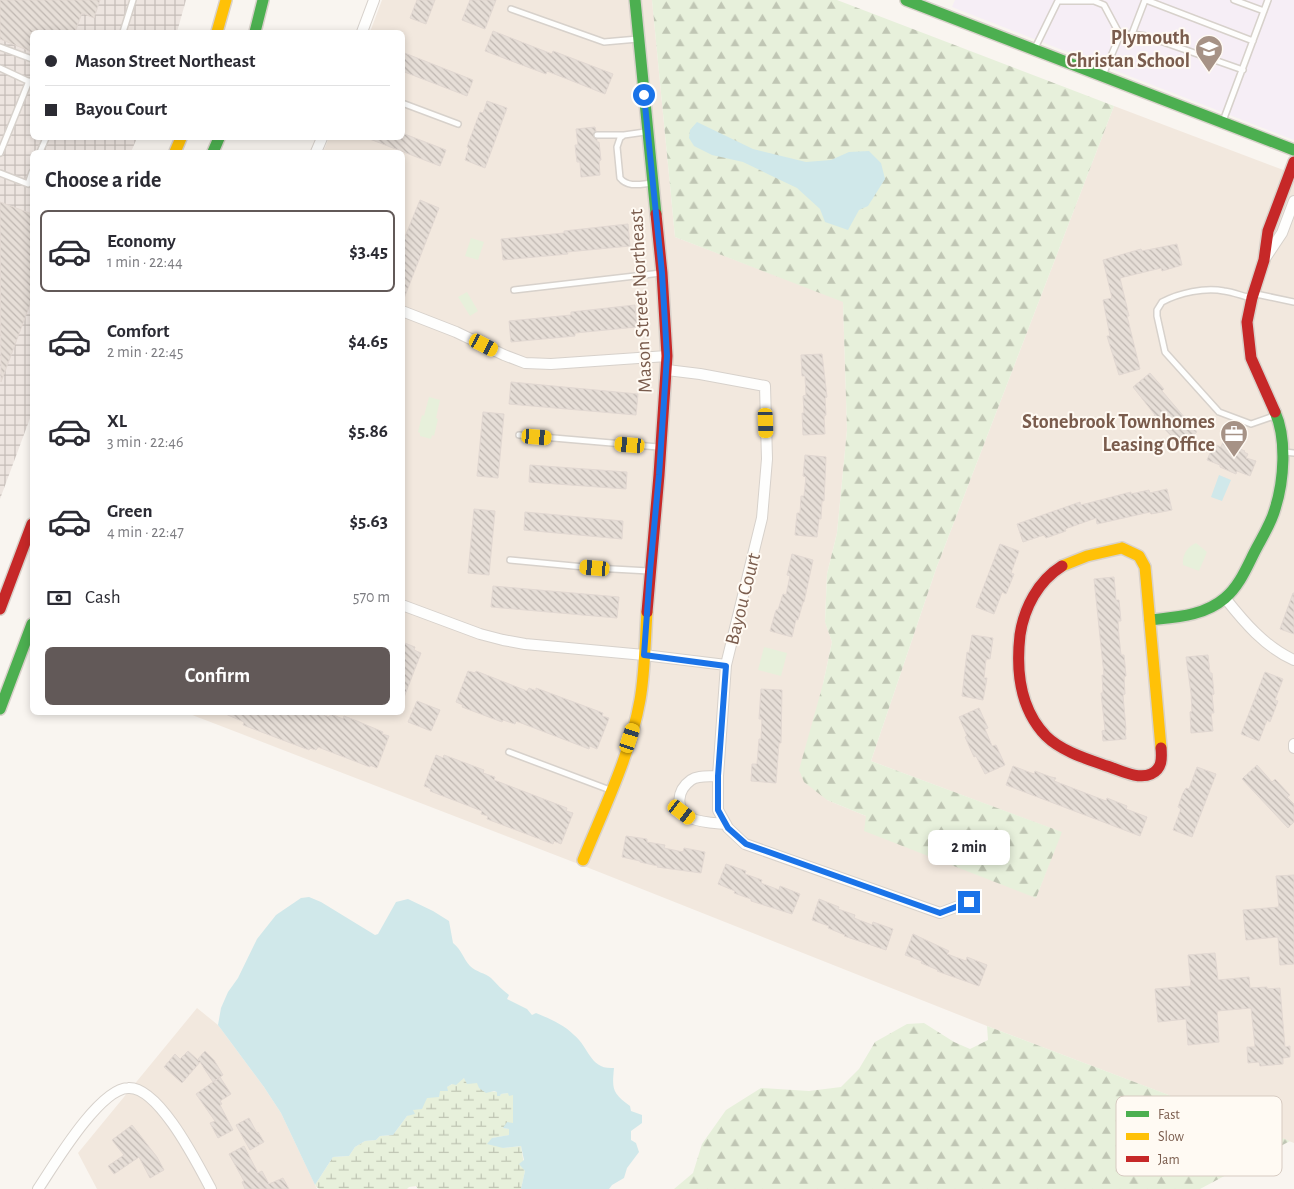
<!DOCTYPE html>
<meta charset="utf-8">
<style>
:root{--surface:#fff;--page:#f7f7f7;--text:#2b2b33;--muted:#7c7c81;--line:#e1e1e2;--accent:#625958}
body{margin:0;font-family:"Alegreya Sans",sans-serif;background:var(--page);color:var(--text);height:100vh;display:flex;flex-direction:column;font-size:19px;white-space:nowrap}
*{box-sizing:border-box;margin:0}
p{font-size:16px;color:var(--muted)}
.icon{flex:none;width:28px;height:28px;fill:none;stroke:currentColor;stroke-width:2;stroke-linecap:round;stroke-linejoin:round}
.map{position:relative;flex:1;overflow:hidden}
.details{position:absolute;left:30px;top:150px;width:375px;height:565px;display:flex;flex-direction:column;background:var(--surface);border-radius:8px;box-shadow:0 2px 8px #0003}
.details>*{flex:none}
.hud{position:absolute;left:30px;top:30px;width:375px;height:110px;border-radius:8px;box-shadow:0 2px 8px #0003;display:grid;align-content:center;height:110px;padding:0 15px;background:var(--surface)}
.end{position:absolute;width:22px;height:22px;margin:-11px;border:6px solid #1a73e8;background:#fff;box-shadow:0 0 0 2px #fff}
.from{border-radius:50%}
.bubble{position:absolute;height:35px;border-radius:8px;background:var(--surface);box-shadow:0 2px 8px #0003;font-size:16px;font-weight:600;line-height:35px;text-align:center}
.car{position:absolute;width:15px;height:30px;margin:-15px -8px;border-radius:6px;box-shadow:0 0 4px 1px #0007;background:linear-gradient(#f5c518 24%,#345 0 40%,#f5c518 0 76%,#345 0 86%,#f5c518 0)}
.hud b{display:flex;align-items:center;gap:18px;height:48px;font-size:19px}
.hud b+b{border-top:1px solid var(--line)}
.hud i{width:12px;height:12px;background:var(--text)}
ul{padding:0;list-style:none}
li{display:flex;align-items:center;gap:15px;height:82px;margin:0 10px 8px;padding:0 5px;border:2px solid transparent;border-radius:8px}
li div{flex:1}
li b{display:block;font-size:19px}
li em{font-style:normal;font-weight:600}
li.active{border-color:var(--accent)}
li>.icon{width:45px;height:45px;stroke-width:1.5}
h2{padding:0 15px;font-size:22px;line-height:60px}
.pay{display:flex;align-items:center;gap:12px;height:55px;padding:0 15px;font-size:19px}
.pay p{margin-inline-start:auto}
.cta{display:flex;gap:10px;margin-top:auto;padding:10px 15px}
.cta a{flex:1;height:58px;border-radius:8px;background:var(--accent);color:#fff;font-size:20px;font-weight:600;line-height:58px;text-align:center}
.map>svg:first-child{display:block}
</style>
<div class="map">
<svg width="1294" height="1189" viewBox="0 0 1294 1189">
<defs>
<pattern id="industrial-grid" width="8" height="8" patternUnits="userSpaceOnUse" patternTransform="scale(1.25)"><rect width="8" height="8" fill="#ede5e0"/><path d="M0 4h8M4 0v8" fill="none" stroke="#c5bdb8"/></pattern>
<pattern id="forest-firs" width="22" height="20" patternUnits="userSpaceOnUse" patternTransform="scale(1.25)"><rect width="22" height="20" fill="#e7f0db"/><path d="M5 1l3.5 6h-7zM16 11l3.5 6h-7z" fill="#c0c6b4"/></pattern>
<pattern id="wetland-marsh" width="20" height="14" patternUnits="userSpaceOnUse" patternTransform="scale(1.25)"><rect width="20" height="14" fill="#e7f0db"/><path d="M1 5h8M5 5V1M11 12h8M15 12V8" fill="none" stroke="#c0c6b4"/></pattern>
<pattern id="building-back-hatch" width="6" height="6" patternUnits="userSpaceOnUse" patternTransform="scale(1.25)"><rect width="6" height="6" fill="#e6ded7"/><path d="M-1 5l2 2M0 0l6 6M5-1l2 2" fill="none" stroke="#bfb7b1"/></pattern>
</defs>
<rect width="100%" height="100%" fill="#f9f5f0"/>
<path fill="#f2e8de" d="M382 0H652L675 237 843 301 847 430 837 533 827 574 825 621 832 642 823 684 827 800 866 816 1036 898 1061 832 871 761 936 569 1114 106 1294 174V1143L987 1026 594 870 187 713 402 712V152H323L329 138H402V32H370Z
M197 1008 218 1025 264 1087 281 1113 317 1189H97L78 1153Z"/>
<path fill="url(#industrial-grid)" d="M0 0H186L177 32H32V138H137L131 152H32V413L0 499Z"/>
<path fill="#f6eef6" d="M955 0H1294V140L952 7Z"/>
<path fill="url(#forest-firs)" d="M652 0H837L1114 106 936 569 871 761 1062 832 1036 898 864 831 866 816 827 800 804 782 799 770 823 684 832 642 825 622 827 574 837 533 847 430 843 302 675 237Z
M924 1023 954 1042 970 1049 988 1040 987 1026 1290 1141 1200 1189H674L693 1173 702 1144 726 1110 761 1088 809 1091 841 1087 859 1069 875 1042 907 1024Z"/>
<path fill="url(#wetland-marsh)" d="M464 1078 471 1083H478L488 1091 497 1092 500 1096 501 1094 508 1093 513 1095V1123L503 1128 509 1129 510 1135 492 1138 503 1148 521 1146 525 1171 521 1189H418L416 1186 409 1187 407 1189H319L315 1185 333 1157 349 1156 355 1147 365 1141 376 1140 380 1136 393 1135 407 1116 427 1097Z"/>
<path fill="#e7f0db" d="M471 238 484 242 478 260 465 256Z
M467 292 478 311 470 316 458 297Z
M429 397 440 400 436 418 438 419 434 436 432 435 431 439 420 436V433L418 432 422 415 424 416Z
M1196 543 1207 552 1199 571 1183 565C1182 555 1187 547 1196 543Z
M764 647 787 653 781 676 758 670Z"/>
<path fill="#d0e8ea" d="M697 122 753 149 806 162 831 160 849 152 869 151 881 163 885 179 868 206 859 210 848 230 825 222 820 209 797 188 743 162 712 155 694 146 689 138 690 130Z
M1219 475 1231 480 1222 501 1211 497Z
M309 897 321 902 375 935 378 934 396 902 408 899 433 911 449 921 453 943C461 949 463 958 470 966 476 972 485 973 491 978 497 984 502 990 509 995L507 999 527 1009 532 1015 536 1013C550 1019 563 1024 574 1035 589 1047 590 1070 614 1068 612 1089 612 1093 630 1106L631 1111 642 1115V1123L631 1131V1140L636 1143 639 1152 627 1168 624 1178 612 1185 609 1189H521L525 1171 519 1164 524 1160 521 1146 503 1148 487 1144 492 1138 509 1135V1129L503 1128 507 1122 513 1123V1095L509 1096 508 1093 501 1094 500 1096H497V1092L494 1091 486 1093 479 1088 477 1083 467 1084 464 1078 456 1085 452 1084 447 1087 448 1091H440L439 1097 427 1098 422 1109 413 1110 415 1114 407 1116 393 1135 380 1136 376 1140 365 1141 355 1147 349 1156 333 1157 315 1185 281 1113 264 1087 218 1025 221 1008 228 992 238 978 257 939 276 915 301 898Z"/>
<path fill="url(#building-back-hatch)" stroke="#e2d8d2" d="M0 0H100L94 18 82 13 75 32H32V52L0 39Z
M417 0H435L426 24 410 18Z
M470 0H496L485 29 462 20Z
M493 31 552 54 553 51 613 74 605 94 547 71 546 74 485 51Z
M402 52 473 80 467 96 402 71Z
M487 101 507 108 485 168 465 160 469 148 467 147 480 112 483 113Z
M595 127 596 131 593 135 597 139V142H599L601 160 599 161 600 175 581 177 580 162H577L575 145H578L576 129Z
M402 133 446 150 440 166 367 138H402Z
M420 200 439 208 403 301 402 244Z
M0 202 32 214V299L1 382Z
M628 224 630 246 567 252 568 254 503 260 501 239 564 233V231Z
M1177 244 1182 265 1162 271 1161 268 1120 278 1129 316H1127L1140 369 1119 375 1107 336H1110L1103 300 1112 298 1103 260 1141 249 1142 251Z
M635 305 637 327 575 333V336L511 342 509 321 571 315V312Z
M822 354 827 397 825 398 826 415 824 416 825 434 803 435 802 413H804L803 396 806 395 805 376H802L801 355Z
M1150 373 1164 389 1162 391 1197 432 1181 446 1153 417 1155 415 1133 387Z
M511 382 638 394 636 415 509 404Z
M483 412 504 414 498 478 477 476Z
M1223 442 1245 451 1244 452 1248 454 1246 458 1256 461 1250 476 1237 471 1236 474 1220 467V465L1207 460 1214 444 1221 447Z
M805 455 826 457 824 501H822L821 519H819L817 537 795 535 797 513H800L801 496H804L806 477 803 476Z
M530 465 627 472 626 489 529 482Z
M1167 489 1172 510 1151 514 1150 512 1097 524 1096 518 1065 529 1066 531 1046 538 1044 535 1023 542 1017 524 1080 502 1081 505 1131 492V494L1149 490 1150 493Z
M474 509 495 511 489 575 468 573Z
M525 512 623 521 622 539 524 530Z
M1000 544 1019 551 1011 573 1014 574 1006 594 1002 592 994 614 976 607Z
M792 554 813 560 804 602H803L798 620 796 619 792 637 770 631 776 610H778L783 594 786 595 790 576 787 575Z
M1114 577 1116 600H1119L1121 621H1118L1119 637 1121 655H1124L1126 676 1124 677 1125 694 1123 695 1126 730H1125L1126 739 1103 741 1102 731 1105 730 1101 693H1103L1102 675H1104L1094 579Z
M493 586 619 597 617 618 491 607Z
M1293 593H1294V634L1280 629Z
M972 635 993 638 990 659H986L984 678H987L983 700 962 696 967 652 969 653Z
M402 642 415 647 414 650 421 653 403 700Z
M1208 655 1210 673H1212L1214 694 1212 695 1214 713H1211L1213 731 1191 733 1190 712 1192 711 1191 693 1186 657Z
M468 671 475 673 476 671 527 691 529 688 536 691V688L603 713 602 716 609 718 597 749 590 746 589 749 516 721 515 724 503 720 502 722 462 707 463 705 456 702Z
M1265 672 1283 679 1275 700 1278 701 1270 722 1267 720 1259 741 1241 734Z
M761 689 782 690 781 743H779L776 783 751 781 752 764H757L759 739H761L762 719H759Z
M417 701 440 710 431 731 408 722Z
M979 708 988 728 985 729 992 746 996 745 1005 765 985 774 976 756 974 757 965 737 967 736 959 717Z
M221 712H318L329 717 331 714 343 719 344 716 357 721 383 732 382 734 389 736 377 768 370 765V767L318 747 316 750 310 748 309 750 243 725 244 722Z
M436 755 443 758 444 755 484 770 483 773 495 777 494 780 567 808 566 811 573 813 561 844 554 841 553 844 487 819 488 816 481 814 482 811 430 791 431 789 424 786Z
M1257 765 1272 782 1275 779 1290 795 1287 797 1294 804V822L1288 828 1242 779Z
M1013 766 1034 774 1035 771 1051 777 1056 778 1054 781 1106 801 1107 798 1127 806 1126 809 1147 817 1140 836 1006 785Z
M1197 767 1216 774 1192 837 1173 830 1181 809 1178 807 1183 793 1186 788 1189 789Z
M626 836 647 839V842L665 845 664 848 683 852 684 848 705 852 701 873 657 867 658 866 640 862V861L622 857Z
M726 864 746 871 745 874 762 880 761 883 779 890 780 886 800 894 792 914 751 901V899L734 893 735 891 718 884Z
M1294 875V964L1280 965 1278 937 1246 940 1243 910 1279 907 1276 876Z
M819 899 839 907 838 909 855 915 854 918 872 925 873 922 893 929 886 950 844 936 845 935 828 928 829 926 812 920Z
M913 934 949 951 947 954 966 961 967 957 987 965 979 986 937 971 938 970 921 963 922 961 905 955Z
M1215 953 1218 980 1249 977 1250 988 1267 987V989L1280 988 1285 1047 1290 1046V1057L1283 1058V1064L1260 1066 1259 1062 1248 1063 1247 1047H1255L1251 1008 1217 1011 1219 1042 1188 1045 1186 1019 1158 1022 1155 989 1191 986 1188 955Z
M188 1051 199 1061 198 1059 205 1051 214 1060 223 1075 213 1082 200 1062 182 1083 164 1067 175 1054 180 1059Z
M220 1077 231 1094 220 1101 222 1104 220 1105 233 1130 218 1138 210 1123 215 1121 196 1094Z
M249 1118 257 1133 258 1132 264 1142 250 1150 236 1125Z
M132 1125 157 1157 164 1170 150 1178 139 1157 114 1174 108 1166 124 1155 112 1140Z
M244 1146 258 1173 262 1171 269 1184 283 1178 289 1189H245L242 1182 244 1181 229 1154Z"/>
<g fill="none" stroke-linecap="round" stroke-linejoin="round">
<defs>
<path id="lane" d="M1146 0 1253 41
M1234 0 1264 11
M511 9 604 42 638 39
M123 32 133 0
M1132 34 1145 0
M1120 35 1132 34 1146 36 1243 70
M0 47 32 59
M1035 48 1058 1H1094L1104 5 1120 35 1103 75
M0 68 32 83
M402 103 458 124
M1223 121 1268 0
M645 132 624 135 620 138 617 147 620 178C628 188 641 184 652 183
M597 135H624
M40 152 46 138
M0 153 29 81
M0 173 28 184 32 172
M514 290 661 273
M1256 294 1294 302
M1251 298C1242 296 1233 292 1224 291 1205 287 1179 293 1162 302L1157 310V316L1165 352 1219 412 1251 424 1274 416
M519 435 658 447
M1284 452 1294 453
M510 560 595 568 649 571
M509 752 610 790"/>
<path id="street" d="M362 32 374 0
M316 152 322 138
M1266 257 1282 233 1294 201
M402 311 456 332 504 355 525 363 551 364 667 356
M667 370 700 374 765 386 767 459 762 518 726 665 718 776V810L728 828 745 844 940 913 969 902
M1225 598C1244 622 1265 647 1294 660
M402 605 480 634 503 640 525 644 644 655 726 665
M1294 744V748
M718 776C709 777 698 775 691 780 677 790 674 810 691 818 701 823 715 823 726 824
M38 1189C54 1165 99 1089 128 1088 159 1086 198 1165 211 1189"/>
<path id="fast" d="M635 0 656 214
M906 0 1294 150
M255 32 263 0
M213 152 219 138
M1150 620C1177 617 1204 616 1225 598 1239 586 1246 569 1254 553 1261 539 1271 524 1275 509 1284 481 1287 439 1275 412
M0 709 32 624"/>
<path id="slow" d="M217 32 226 0
M175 152 181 138
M1122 548 1139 556 1145 567 1161 748
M1062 566 1087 556 1122 548
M583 860C604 808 630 756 640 700 645 672 645 641 647 612"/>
<path id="jam" d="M1275 412 1251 358 1247 322 1252 298 1264 260 1268 231 1294 162
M1062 566C1038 581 1024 608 1020 635 1016 670 1020 709 1046 736 1061 751 1087 759 1107 766 1120 770 1138 780 1151 774 1162 769 1162 759 1161 748
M0 609 32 524
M647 612 659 475 667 356 662 273 656 214"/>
</defs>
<use href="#lane" stroke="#d7d1cb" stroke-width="8"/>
<use href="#street" stroke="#d7d1cb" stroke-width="12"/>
<use href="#fast" stroke="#d9d2cb" stroke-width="14"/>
<use href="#slow" stroke="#d9d2cb" stroke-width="14"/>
<use href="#jam" stroke="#d9d2cb" stroke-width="14"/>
<use href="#lane" stroke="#fefefd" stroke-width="5"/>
<use href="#street" stroke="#fefefd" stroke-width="10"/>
<use href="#fast" stroke="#4caf50" stroke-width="11"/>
<use href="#slow" stroke="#ffc107" stroke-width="11"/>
<use href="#jam" stroke="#c62828" stroke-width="11"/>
</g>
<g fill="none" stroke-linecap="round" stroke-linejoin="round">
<path stroke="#1a73e8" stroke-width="6" d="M644 95 662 273 667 356 659 475 650 571 644 655 726 666 718 776V810L728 828 746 844 940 913 969 902"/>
</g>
<defs>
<symbol id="school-pin" viewBox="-11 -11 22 30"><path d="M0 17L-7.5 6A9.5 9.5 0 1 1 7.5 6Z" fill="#a69286" stroke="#fffaf3"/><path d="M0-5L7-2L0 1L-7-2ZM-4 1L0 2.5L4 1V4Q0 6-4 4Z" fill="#fff"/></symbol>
<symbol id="office-pin" viewBox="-11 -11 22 30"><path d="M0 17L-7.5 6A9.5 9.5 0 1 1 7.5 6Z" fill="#a69286" stroke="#fffaf3"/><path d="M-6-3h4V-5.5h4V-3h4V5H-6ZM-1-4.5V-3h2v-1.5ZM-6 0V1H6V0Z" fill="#fff"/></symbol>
</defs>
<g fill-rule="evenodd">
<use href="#school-pin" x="1193" y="33" width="32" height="43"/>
<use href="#office-pin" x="1218" y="418" width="32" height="43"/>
</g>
<g text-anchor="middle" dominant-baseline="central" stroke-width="4" stroke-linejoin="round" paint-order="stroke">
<g font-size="20" font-weight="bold" fill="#7a5c4d" stroke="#fffaf3" text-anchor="end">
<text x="1190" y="38">Plymouth<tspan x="1190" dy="23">Christan School</tspan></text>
<text x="1215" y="422">Stonebrook Townhomes<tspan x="1215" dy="23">Leasing Office</tspan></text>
</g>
<g font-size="20" fill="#7a5c4d" stroke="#fffaf3">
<text transform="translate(641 301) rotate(-93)">Mason Street Northeast</text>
<text transform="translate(743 599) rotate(-76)">Bayou Court</text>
</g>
</g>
<rect x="1116" y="1096" width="166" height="80" rx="8" fill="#fffaf3" stroke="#d7cbc1" stroke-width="1"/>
<rect x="1126" y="1111" width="23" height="6" fill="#4caf50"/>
<rect x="1126" y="1133" width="23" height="7" fill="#ffc107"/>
<rect x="1126" y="1156" width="23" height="6" fill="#c62828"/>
<g font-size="14" fill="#7a5c4d">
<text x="1158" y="1119">Fast</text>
<text x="1158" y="1141">Slow</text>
<text x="1158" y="1164">Jam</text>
</g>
</svg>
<i class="end from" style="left:644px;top:95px"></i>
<i class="end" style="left:969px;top:902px"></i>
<div class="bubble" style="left:928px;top:830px;width:82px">2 min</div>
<i class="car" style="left:484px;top:345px;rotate:117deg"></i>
<i class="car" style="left:766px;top:423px;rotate:178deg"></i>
<i class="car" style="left:537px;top:437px;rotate:95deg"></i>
<i class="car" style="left:630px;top:445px;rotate:275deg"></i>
<i class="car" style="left:595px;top:568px;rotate:275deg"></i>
<i class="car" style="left:630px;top:738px;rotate:18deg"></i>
<i class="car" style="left:682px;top:812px;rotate:127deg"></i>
<div class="hud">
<b><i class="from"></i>Mason Street Northeast</b>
<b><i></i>Bayou Court</b>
</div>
<section class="details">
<h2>Choose a ride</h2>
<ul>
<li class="active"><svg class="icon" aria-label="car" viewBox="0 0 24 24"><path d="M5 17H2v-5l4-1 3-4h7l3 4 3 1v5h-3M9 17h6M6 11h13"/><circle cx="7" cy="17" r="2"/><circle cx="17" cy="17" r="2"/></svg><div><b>Economy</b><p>1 min · 22:44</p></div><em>$3.45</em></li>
<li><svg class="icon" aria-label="car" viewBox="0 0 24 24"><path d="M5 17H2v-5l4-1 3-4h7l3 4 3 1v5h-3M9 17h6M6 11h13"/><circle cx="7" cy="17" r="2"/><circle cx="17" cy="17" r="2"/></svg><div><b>Comfort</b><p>2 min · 22:45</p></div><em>$4.65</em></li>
<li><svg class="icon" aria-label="car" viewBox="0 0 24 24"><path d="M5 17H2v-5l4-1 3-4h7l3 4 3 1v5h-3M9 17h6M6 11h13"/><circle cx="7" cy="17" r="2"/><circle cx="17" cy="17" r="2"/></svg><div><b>XL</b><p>3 min · 22:46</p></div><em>$5.86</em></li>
<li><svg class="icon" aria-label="car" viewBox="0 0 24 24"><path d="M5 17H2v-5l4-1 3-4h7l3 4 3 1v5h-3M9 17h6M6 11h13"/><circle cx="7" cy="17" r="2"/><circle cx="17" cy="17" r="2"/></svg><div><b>Green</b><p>4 min · 22:47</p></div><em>$5.63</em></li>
</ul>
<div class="pay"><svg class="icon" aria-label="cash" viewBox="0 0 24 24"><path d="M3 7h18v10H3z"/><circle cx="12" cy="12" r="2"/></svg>Cash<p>570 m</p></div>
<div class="cta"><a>Confirm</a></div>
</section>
</div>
